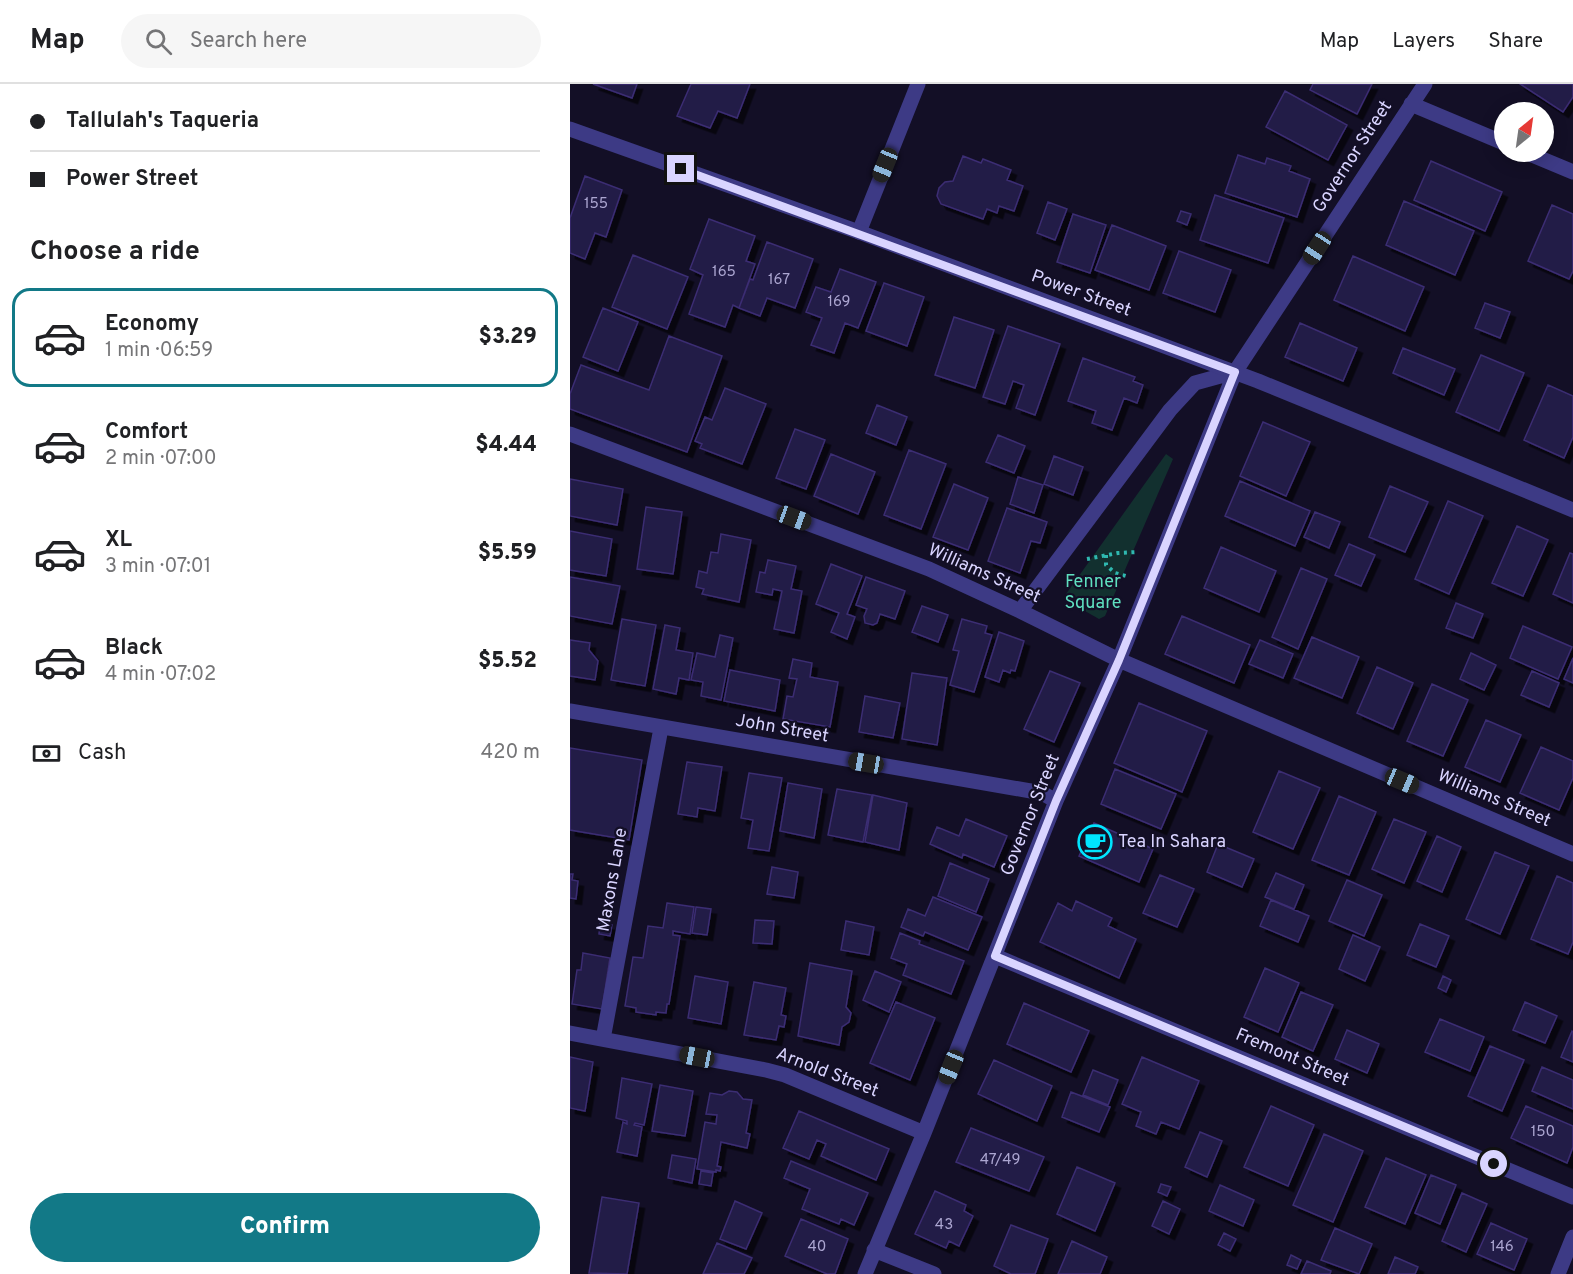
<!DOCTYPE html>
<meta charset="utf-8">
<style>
:root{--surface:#fff;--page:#f6f6f6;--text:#202124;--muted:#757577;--line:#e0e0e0;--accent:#127987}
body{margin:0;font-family:Overpass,sans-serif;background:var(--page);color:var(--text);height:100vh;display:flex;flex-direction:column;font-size:22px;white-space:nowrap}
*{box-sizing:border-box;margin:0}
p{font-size:20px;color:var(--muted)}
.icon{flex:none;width:33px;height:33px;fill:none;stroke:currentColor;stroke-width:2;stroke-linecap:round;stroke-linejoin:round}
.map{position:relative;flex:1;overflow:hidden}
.sheet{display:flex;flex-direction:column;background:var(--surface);width:570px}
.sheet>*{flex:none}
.guide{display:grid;align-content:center;height:132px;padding:0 30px;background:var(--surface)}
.needle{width:39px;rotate:29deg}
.buttons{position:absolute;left:924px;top:18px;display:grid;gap:12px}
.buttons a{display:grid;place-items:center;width:60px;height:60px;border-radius:50%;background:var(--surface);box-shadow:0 3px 15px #0003;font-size:30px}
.end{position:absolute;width:27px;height:27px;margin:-14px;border:8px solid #d9d4ff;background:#111;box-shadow:0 0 0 3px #111}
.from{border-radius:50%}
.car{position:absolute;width:18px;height:36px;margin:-18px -9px;border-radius:8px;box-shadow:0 0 4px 2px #0007;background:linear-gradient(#222 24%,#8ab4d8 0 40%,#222 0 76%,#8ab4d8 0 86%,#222 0)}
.guide b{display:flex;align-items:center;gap:21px;height:57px;font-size:22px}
.guide b+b{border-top:2px solid var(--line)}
.guide i{width:15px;height:15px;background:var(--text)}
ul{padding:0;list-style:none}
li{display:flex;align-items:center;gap:18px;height:99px;margin:0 12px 9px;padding:0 18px;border:3px solid transparent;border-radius:18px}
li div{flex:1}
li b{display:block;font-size:22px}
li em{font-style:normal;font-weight:800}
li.selected{border-color:var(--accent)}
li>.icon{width:54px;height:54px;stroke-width:1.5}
h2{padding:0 30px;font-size:27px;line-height:72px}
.pay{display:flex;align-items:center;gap:15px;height:66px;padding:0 30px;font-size:22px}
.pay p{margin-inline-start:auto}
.primary-button{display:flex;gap:12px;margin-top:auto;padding:12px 30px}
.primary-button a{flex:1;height:69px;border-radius:36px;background:var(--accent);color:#fff;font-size:24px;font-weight:800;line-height:69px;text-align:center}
header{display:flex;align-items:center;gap:36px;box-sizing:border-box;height:84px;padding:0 30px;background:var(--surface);border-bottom:2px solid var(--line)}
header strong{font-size:28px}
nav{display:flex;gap:33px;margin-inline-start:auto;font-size:21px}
.search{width:420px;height:54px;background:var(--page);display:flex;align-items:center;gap:15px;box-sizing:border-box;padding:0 21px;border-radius:33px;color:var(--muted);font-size:22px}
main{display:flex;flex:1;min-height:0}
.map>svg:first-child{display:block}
</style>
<header>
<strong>Map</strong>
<div class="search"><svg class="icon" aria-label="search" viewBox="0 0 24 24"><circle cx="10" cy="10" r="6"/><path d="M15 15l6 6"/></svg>Search here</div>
<nav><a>Map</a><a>Layers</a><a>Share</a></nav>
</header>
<main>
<section class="sheet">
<div class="guide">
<b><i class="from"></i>Tallulah's Taqueria</b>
<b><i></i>Power Street</b>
</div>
<h2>Choose a ride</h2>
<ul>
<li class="selected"><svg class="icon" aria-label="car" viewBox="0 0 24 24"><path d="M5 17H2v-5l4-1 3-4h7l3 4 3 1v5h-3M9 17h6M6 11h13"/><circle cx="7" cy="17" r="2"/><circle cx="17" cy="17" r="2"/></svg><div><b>Economy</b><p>1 min · 06:59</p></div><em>$3.29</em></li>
<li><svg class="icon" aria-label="car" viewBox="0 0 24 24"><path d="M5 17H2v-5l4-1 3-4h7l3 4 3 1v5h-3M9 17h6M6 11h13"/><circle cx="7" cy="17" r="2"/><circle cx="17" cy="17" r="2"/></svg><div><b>Comfort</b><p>2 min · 07:00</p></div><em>$4.44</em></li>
<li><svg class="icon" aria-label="car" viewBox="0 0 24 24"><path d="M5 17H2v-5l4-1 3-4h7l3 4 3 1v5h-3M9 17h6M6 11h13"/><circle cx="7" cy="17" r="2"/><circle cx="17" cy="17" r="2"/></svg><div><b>XL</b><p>3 min · 07:01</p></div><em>$5.59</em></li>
<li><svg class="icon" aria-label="car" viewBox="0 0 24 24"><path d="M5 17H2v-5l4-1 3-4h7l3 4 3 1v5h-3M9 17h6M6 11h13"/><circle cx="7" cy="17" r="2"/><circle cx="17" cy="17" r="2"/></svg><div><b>Black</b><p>4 min · 07:02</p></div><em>$5.52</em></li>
</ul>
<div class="pay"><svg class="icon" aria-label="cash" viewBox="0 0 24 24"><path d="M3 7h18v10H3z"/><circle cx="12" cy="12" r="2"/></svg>Cash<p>420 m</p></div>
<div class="primary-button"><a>Confirm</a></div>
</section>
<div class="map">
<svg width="1003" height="1190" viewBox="0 0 1003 1190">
<defs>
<filter id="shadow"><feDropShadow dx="5.5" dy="5.5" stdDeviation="0" flood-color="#0009"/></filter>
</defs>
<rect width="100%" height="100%" fill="#130f26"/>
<path fill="#12302f" d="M596 370 603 375 535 532 529 535 499 518 496 510Z"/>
<path fill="#241b47" stroke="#3b2d73" stroke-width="1.5" filter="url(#shadow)" d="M23 0H67L62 14Z
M121 0H180L167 34 148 27 140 44 107 32Z
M743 0H802L787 30 740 6Z
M950 0H1003V13L993 28Z
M715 7 777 41 758 76 696 43Z
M668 71 695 80 697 74 721 82 719 87 740 95 727 133 655 109Z
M393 72 411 79 413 75 441 86 437 96 453 102 444 127 429 122 427 129 417 125 413 135 371 120 367 112 369 104 375 98 383 97Z
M861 77 932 108 915 147 844 116Z
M15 92 52 106 36 153 25 149 15 175 0 169V134Z
M645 111 714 134 698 179 630 156Z
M834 117 904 147 885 191 816 161Z
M478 118 497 125 485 156 467 149Z
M982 121 1003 130V187L999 195 958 177Z
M611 127 621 130 617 141 607 137Z
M503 130 536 141 520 189 487 178Z
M139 135 185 152 176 177 185 180 169 224 163 221 155 243 119 230 133 191 120 185Z
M542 141 596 162 579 206 525 186Z
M197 158 243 175 225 224 197 214 190 232 169 224 180 195 183 196Z
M609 167 661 186 645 228 593 209Z
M63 171 118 193 97 245 42 223Z
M783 172 854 203 835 247 764 216Z
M270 185 306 198 288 244 275 239 264 269 241 261 252 234 236 228 246 203 261 208Z
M314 199 354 213 337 262 296 247Z
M915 219 940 228 930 254 905 244Z
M33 224 68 238 48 287 13 273Z
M384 233 424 246 405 304 365 291Z
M730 239 787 264 773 297 715 273Z
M438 242 490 260 465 331 446 324 454 301 443 297 435 320 413 313Z
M99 252 152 272 117 368 0 325V310L11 281 79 306Z
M833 264 885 285 874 311 823 289Z
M911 271 954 289 929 347 886 328Z
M513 274 565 293 563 297 573 301 567 319 554 314 542 346 522 339 526 327 498 317Z
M978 301 1003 312V353L994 374 954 356Z
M155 304 196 320 172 380 130 364 132 360 125 357 135 333 142 336Z
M307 321 337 333 326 361 296 349Z
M693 338 740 358 716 412 670 392Z
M225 345 255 356 236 405 206 394Z
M428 351 455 362 444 389 416 378Z
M339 366 376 380 351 445 314 431Z
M261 370 305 388 288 430 244 412Z
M484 372 513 383 503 411 474 400Z
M448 393 473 401 464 429 440 420Z
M0 395 53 405 47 441 0 432Z
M670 397 740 427 725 462 655 432Z
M384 400 418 414 398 466 363 453Z
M820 402 858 418 835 468 799 453Z
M878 417 913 432 879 510 845 495Z
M76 423 112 428 103 490 67 485Z
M437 424 477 438 470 459 461 457 450 489 418 477Z
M745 428 770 438 759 464 734 453Z
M947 442 978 456 953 512 922 499Z
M0 447 42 455 36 492 0 486Z
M151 450 181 456 169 518 132 510 134 505 126 503 129 487 137 489 141 468 148 469Z
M779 460 805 471 791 502 765 491Z
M651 463 706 487 689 528 634 504Z
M1000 469 1003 470V519L983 510Z
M198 476 226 482 221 505 232 507 224 549 204 545 212 507 203 505 202 511 186 508 190 488 195 489Z
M261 480 292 492 277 530 285 533 277 555 261 548 269 529 246 520Z
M731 484 757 495 728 565 702 553Z
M0 493 50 502 42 540 0 532Z
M296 493 335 507 325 535 310 530 307 539 303 541 295 539 294 532 297 525 286 521Z
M886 519 913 530 903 554 876 544Z
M352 522 378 531 368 558 342 548Z
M612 532 680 561 664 599 595 570Z
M52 535 86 541 75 602 41 596Z
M392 535 417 542 415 549 422 551 404 608 380 601 389 567 383 566Z
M95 541 110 544 106 566 123 569 119 596 109 594 106 610 83 605Z
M953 542 1002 563 988 595 940 574Z
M429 548 454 557 445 587 441 586 440 589 433 586 429 598 415 593Z
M150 551 163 554 151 616 131 612 133 598 121 596 127 569 145 573Z
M742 553 789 573 772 614 724 594Z
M0 556 20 559 19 566 28 577 25 596 0 592Z
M690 556 723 570 713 594 679 580Z
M901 569 926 581 914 606 890 595Z
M1003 574V599L994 595Z
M223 575 242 579 240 593 268 598 260 643 213 635 217 612 223 613 227 595 219 594Z
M807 583 843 599 823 645 787 629Z
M160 586 210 596 205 627 154 617Z
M480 587 510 599 484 658 454 645Z
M962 587 989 599 979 623 951 611Z
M342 589 377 594 367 661 332 655Z
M862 600 898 616 873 672 837 657Z
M295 612 330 619 323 654 289 648Z
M569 619 637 647 612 708 544 679Z
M916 636 951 651 930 698 895 683Z
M971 663 1003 677V694L989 726 950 709Z
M0 664 72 676 59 756 0 746Z
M117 678 152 683 145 727 128 724 127 733 108 730Z
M545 685 606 710 591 745 531 720Z
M709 687 750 704 723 765 683 748Z
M179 689 212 694 199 767 178 764 183 736 171 734Z
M218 699 252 705 244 754 210 747Z
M267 705 302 711 293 758 258 751Z
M303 711 337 719 329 766 295 758Z
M769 712 806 728 779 791 742 776Z
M396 735 437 752 424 783 393 770 392 774 360 760 367 743 389 752Z
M824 735 856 748 834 799 802 785Z
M524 739 583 765 569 798 509 772Z
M867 752 891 763 872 808 847 797Z
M648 760 684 775 672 803 637 788Z
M925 768 959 782 930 850 896 835Z
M380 779 419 795 406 828 368 812Z
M202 783 228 788 224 814 197 810Z
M706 789 734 801 724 825 695 813Z
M0 790H3L2 796 8 797 6 815 0 814Z
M590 791 624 805 607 843 573 829Z
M987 792 1003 799V858L998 870 961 855Z
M777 796 812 811 794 852 759 837Z
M363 813 412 833 398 866 355 848 353 852 331 843 338 825 355 832Z
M701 816 739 832 728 858 690 842Z
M506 817 542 834 538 842 566 855 549 894 470 858 488 819 502 827Z
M97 819 124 823 120 850 103 847V851L110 852 99 920H97L96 929 86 928V931L66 928V924L55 922 63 873 73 874 78 842 93 844Z
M126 823 141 825 137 851 122 849Z
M185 836 204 837 202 860 183 859Z
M276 837 304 843 299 871 271 866Z
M30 840 42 841 40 852 29 850Z
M850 840 879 852 866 883 837 871Z
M330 849 350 857 349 860 394 877 381 910 333 891 337 880 321 874Z
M783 851 810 863 795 897 769 885Z
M13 869 40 874 32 925 2 920 7 886H11Z
M240 879 282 887 276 923 281 929 279 938 272 943 269 961 228 952Z
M695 884 729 899 708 948 674 933Z
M305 887 331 898 319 928 293 916Z
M125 892 158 898 151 940 118 934Z
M873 892 881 896 876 908 868 904Z
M184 898 216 904 211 931 216 932 214 943 209 942 206 956 174 951Z
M731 908 763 921 743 967 712 953Z
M326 918 365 934 340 996 300 979Z
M955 918 987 932 975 959 943 946Z
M454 919 519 947 501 988 437 960Z
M870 935 914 953 900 987 855 968Z
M777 946 809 960 797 989 765 975Z
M1002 947 1003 948V978L991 973Z
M920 962 954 976 932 1027 898 1012Z
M0 973 23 978 15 1027 0 1024Z
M572 973 629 997 609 1045 591 1038 586 1050 566 1042 571 1028 552 1020Z
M424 976 482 1002 467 1037 408 1010Z
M972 983 1003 996V1025L962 1007Z
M523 986 548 996 538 1021 513 1011Z
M52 994 82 1000 74 1041 65 1039 64 1041 72 1043 67 1072 47 1068 53 1038 57 1040V1037L46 1034Z
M90 1001 123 1007 115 1052 82 1047Z
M159 1007 167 1008 173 1015 182 1016 176 1049 180 1050 177 1064 151 1058 147 1082 151 1083 150 1087 146 1086V1088L127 1085 135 1038 146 1040 147 1031 136 1030 140 1009 152 1011Z
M501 1008 540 1023 529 1048 492 1033Z
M701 1022 744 1041 718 1102 674 1083Z
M956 1022 1003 1042V1063L997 1079 941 1054Z
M229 1027 319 1065 306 1096 251 1072 256 1060 247 1056 239 1075 213 1064Z
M401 1044 474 1073 459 1107 386 1078Z
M630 1048 652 1057 637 1093 615 1083Z
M754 1050 793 1067 763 1138 723 1121Z
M102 1071 126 1075 122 1099 98 1094Z
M816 1074 856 1091 835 1140 795 1123Z
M221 1077 298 1109 284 1141 271 1135 269 1140 232 1125 240 1105 214 1094Z
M507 1083 545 1099 525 1147 487 1130Z
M131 1087 143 1089 141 1102 129 1100Z
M861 1091 886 1101 870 1140 845 1129Z
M591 1100 601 1103 597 1112 588 1108Z
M650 1101 684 1116 673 1142 639 1127Z
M365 1107 396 1121 394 1127 403 1132 389 1162 379 1157 376 1164 345 1150Z
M892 1109 917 1120 896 1168 872 1157Z
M32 1113 69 1119 57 1190 19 1189Z
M165 1117 192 1129 176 1165 150 1155Z
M593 1117 610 1125 599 1150 582 1142Z
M231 1135 278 1155 265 1190H257L215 1172Z
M921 1139 957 1155 944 1186 907 1170Z
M441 1141 478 1155 465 1190H441L424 1182Z
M765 1144 802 1160 789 1190 751 1176Z
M654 1149 666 1155 660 1167 648 1161Z
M502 1157 537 1173 530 1190H488Z
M147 1159 182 1174 174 1190H133Z
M721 1171 731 1176 727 1185 717 1181Z
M825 1173 848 1183 845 1190H818Z
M737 1177 761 1187 760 1190H731Z"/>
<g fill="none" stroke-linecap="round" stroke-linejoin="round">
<path stroke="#2fb8b0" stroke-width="4" stroke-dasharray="3 4.5" stroke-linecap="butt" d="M536 471V481L545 489 556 492
M517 475 548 469 567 468"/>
<path stroke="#3d3a85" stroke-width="15" d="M841 20 934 59
M955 68 1003 88
M289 148 348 0
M0 350 359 485 450 527 549 576 1003 770
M450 527 600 326 625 299 665 288
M0 627 472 709 486 717
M425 872 1003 1113
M0 949 196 986 215 991 354 1049
M33 955 91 644
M304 1166 364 1190
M295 1190 354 1049 486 717 549 576 665 288 855 0"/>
<path stroke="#3d3a85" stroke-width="15" d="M0 45 289 148 688 297 1003 426
M988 1190 1003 1153"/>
</g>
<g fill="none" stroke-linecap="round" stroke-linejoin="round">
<path stroke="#d9d4ff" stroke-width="8" d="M111 85 665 288 549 576 486 717 425 872 924 1080"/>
</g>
<defs>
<symbol id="cafe-ring" viewBox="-11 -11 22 22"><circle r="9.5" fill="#130f26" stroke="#00e5ff" stroke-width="1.5"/><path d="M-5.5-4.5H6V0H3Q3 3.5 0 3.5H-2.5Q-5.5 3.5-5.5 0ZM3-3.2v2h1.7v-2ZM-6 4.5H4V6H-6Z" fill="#00e5ff"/></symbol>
</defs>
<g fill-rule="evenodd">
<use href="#cafe-ring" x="506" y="739" width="38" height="38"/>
</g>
<g text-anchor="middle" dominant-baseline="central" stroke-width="4.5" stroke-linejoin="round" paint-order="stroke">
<g font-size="15" fill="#aca6d1">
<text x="26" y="120">155</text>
<text x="154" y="188">165</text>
<text x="209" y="196">167</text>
<text x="269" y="218">169</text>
<text x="973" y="1048">150</text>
<text x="430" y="1076">47/49</text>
<text x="374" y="1141">43</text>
<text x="247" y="1163">40</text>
<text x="932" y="1163">146</text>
</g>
<g font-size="18" fill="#d9d4ff" stroke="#130f26">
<text transform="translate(783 73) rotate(-57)">Governor Street</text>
<text transform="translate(511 210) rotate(20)">Power Street</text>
<text transform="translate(414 490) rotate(24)">Williams Street</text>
<text transform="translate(212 645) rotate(10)">John Street</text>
<text transform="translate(924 715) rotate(23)">Williams Street</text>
<text transform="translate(461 731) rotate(-68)">Governor Street</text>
<text transform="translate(43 796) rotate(-80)">Maxons Lane</text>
<text transform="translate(722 974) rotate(23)">Fremont Street</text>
<text transform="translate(257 989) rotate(21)">Arnold Street</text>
</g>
<g font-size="18" fill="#5fe0c0" stroke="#130f26">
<text x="523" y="498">Fenner<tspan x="523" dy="21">Square</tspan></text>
</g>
<g font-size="18" fill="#d9d4ff" stroke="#130f26" text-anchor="start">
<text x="548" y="758">Tea In Sahara</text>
</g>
</g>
</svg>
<div class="buttons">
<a><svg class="needle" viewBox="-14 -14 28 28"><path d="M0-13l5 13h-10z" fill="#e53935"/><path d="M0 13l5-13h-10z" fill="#757577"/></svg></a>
</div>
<i class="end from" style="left:924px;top:1080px"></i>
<i class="end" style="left:111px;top:85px"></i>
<i class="car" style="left:315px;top:81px;rotate:202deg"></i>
<i class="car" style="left:747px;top:164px;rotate:213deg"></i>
<i class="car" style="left:224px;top:434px;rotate:110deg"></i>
<i class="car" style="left:296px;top:679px;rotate:280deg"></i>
<i class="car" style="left:832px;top:697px;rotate:113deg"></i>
<i class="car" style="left:127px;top:973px;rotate:281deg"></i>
<i class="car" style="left:381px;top:983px;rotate:202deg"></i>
</div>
</main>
